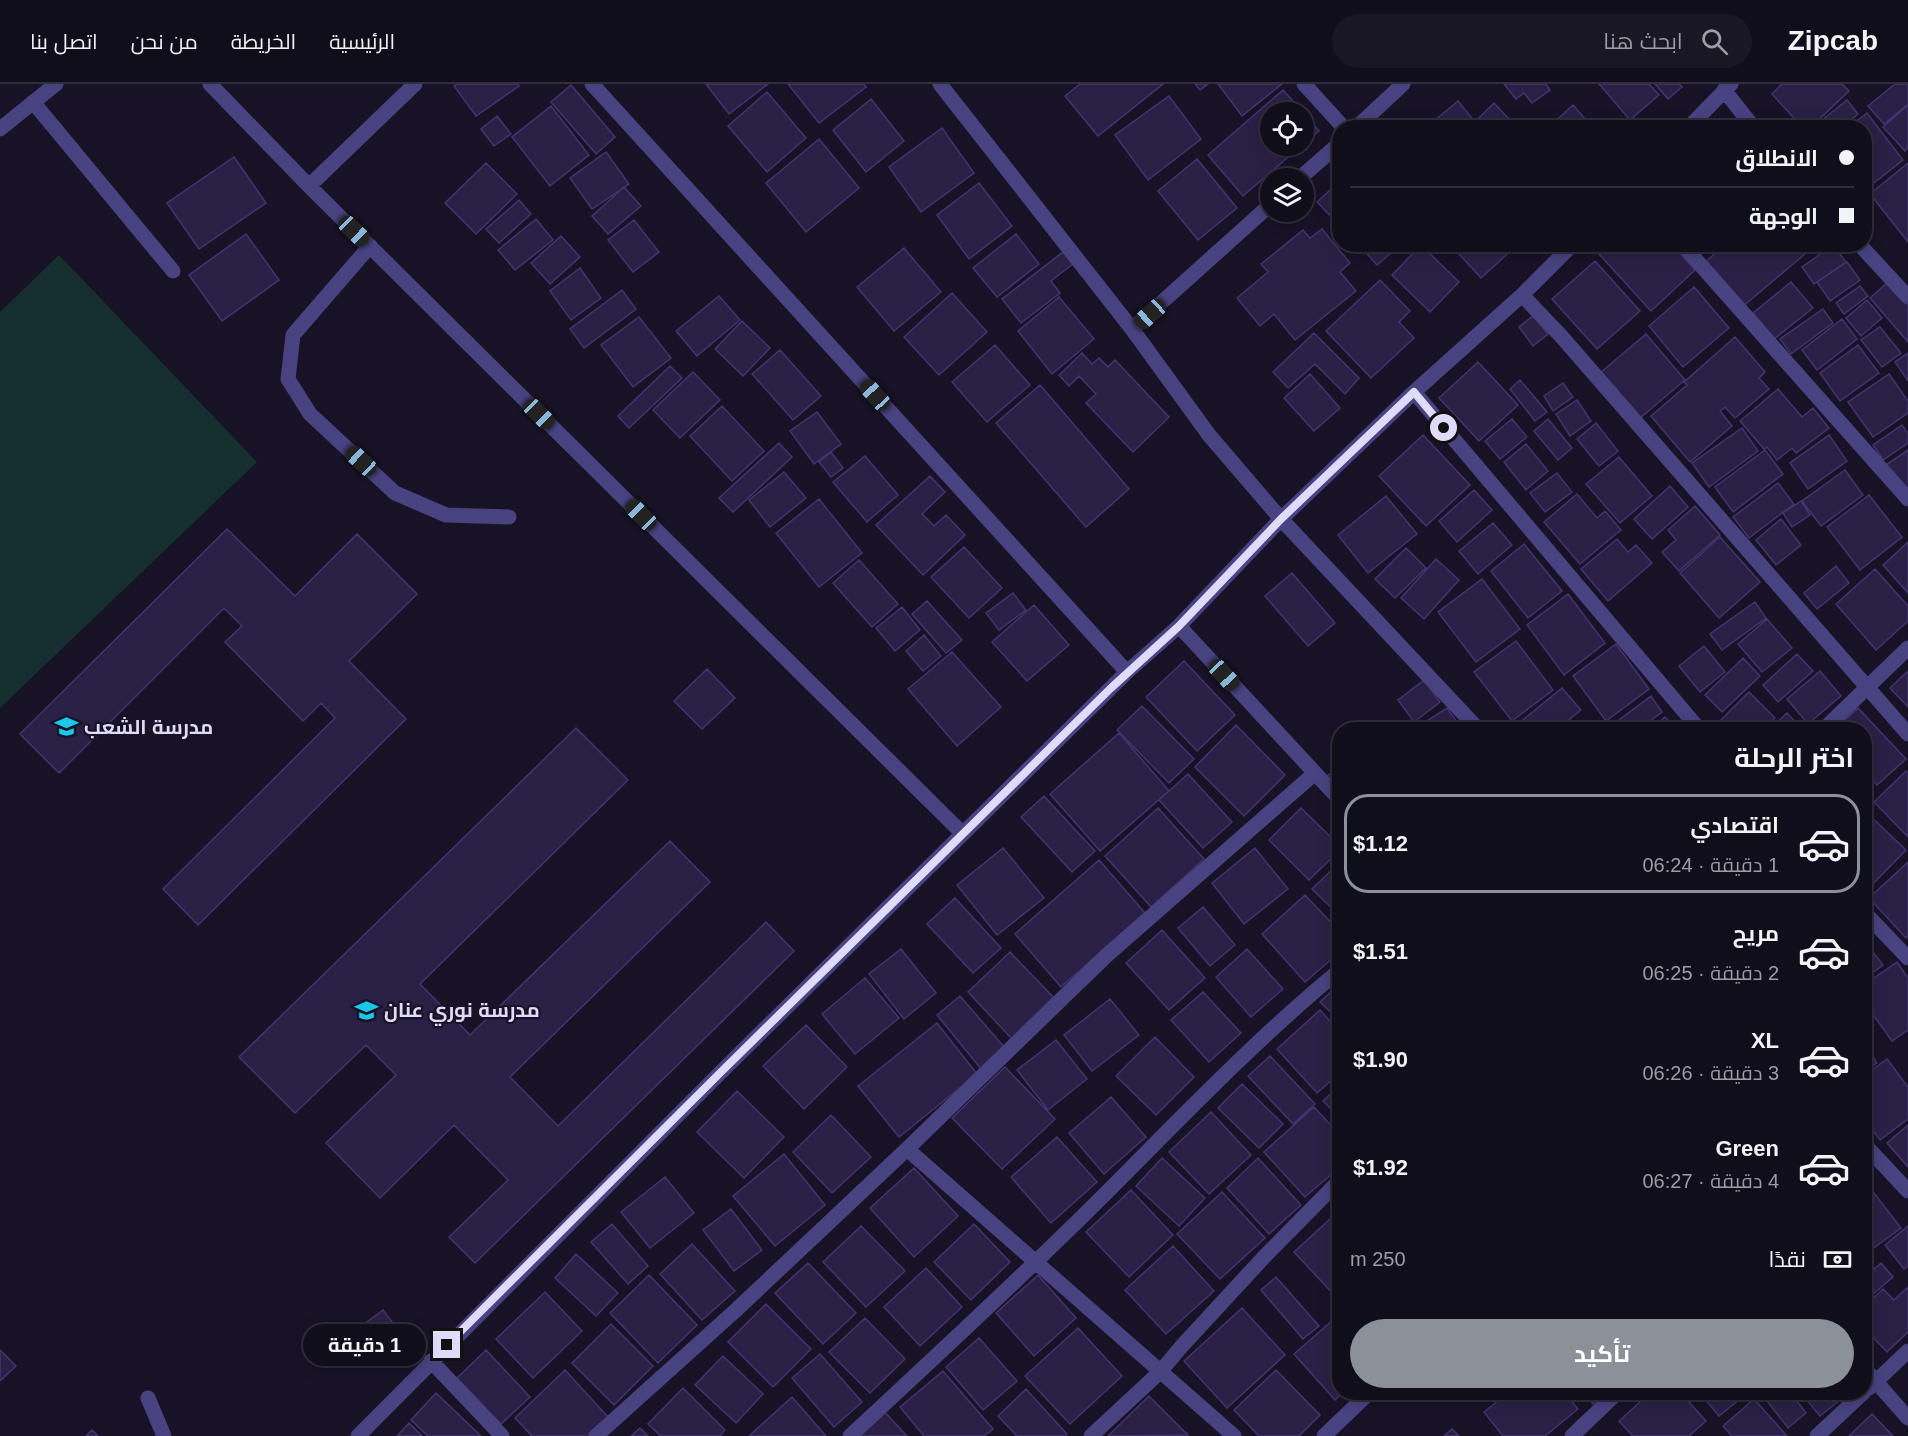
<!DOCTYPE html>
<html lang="ar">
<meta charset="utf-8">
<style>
:root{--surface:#110e1c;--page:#1a1725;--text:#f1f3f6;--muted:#9c9ca3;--line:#302e3b;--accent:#8c9099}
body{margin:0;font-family:Helvetica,Cairo,sans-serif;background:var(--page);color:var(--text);direction:rtl;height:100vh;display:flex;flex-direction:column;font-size:22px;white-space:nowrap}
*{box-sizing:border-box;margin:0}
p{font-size:20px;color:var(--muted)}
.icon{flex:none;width:33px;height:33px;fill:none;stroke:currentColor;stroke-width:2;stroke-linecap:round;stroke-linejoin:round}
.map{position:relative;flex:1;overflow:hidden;direction:ltr}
.details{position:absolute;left:1332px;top:638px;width:540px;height:678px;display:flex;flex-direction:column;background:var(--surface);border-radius:24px;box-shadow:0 3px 15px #0003,0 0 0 2px var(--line);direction:rtl}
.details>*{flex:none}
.top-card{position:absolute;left:1332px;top:36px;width:540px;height:132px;border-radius:24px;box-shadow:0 3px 15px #0003,0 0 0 2px var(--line);direction:rtl;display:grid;align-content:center;height:132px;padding:0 18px;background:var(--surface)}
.controls{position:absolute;left:1260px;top:18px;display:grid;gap:12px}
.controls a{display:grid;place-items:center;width:54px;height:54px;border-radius:50%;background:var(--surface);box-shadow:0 3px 15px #0003,0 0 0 2px var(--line);font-size:30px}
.end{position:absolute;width:27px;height:27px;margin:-14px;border:8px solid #e0dafb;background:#111;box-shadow:0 0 0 3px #111}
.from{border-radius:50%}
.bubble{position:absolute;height:42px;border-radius:21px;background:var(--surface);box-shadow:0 3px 15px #0003,0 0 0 2px var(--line);font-size:20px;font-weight:700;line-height:42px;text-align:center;direction:rtl}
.car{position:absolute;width:18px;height:36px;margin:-18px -9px;border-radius:8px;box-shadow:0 0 4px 2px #0007;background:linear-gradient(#222 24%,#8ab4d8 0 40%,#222 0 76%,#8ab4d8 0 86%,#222 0)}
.top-card b{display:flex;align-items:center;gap:21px;height:57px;font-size:22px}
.top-card b+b{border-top:2px solid var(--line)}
.top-card i{width:15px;height:15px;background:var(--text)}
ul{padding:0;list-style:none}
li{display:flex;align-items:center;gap:18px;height:99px;margin:0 12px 9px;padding:0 6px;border:3px solid transparent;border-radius:24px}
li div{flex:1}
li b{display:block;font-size:22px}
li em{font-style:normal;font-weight:700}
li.active{border-color:var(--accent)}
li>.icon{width:54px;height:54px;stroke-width:1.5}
h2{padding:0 18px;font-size:27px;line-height:72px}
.pay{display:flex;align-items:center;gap:15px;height:66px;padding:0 18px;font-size:22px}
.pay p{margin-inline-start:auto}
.button{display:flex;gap:12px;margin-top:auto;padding:12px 18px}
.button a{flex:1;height:69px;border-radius:36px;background:var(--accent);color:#fff;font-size:24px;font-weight:700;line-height:69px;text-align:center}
header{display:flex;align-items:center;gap:36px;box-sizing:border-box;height:84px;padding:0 30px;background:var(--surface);border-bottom:2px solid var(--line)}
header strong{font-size:28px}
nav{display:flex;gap:33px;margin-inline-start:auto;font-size:21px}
.search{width:420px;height:54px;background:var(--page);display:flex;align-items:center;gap:15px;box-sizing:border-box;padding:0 21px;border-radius:33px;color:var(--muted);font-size:22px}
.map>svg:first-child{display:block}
</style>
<header>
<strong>Zipcab</strong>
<div class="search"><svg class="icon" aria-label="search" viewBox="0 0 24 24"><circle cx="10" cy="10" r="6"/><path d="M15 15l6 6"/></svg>ابحث هنا</div>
<nav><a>الرئيسية</a><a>الخريطة</a><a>من نحن</a><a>اتصل بنا</a></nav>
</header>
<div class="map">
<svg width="1908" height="1352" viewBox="0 0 1908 1352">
<rect width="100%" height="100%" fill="#171226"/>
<path fill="#152f2f" d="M59 171 257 378 0 624V228Z"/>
<path fill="#2a2045" stroke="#43346f" stroke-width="1.5" d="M457 0H518L519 2 476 32 454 2Z
M706 0H768L729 30Z
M788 0H864L866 3 819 39Z
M1080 0H1163L1098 52 1065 12Z
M1195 0H1208L1200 6Z
M1218 0H1282L1242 32Z
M1504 0H1546L1550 6 1532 19 1524 9 1516 15Z
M1599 0H1649L1659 11 1630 36Z
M1655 0H1679L1682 3 1668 15Z
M1782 0H1842L1849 7 1810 44H1803L1772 10Z
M1895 0H1908V20L1884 40 1868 22Z
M571 1 615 53 596 70 551 18Z
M1283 6 1303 28H1270V62H1301L1243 112 1208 71Z
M767 8 806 54 767 88 728 42Z
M1169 12 1201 55 1148 96 1115 51Z
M871 15 904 57 866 88 833 46Z
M1847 16 1858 30 1842 44H1818L1816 41Z
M1458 17 1475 38 1494 19 1509 35 1500 44H1441L1435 36Z
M1573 21 1593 44H1548Z
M1908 21V63L1905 67 1883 43Z
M551 22 589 71 550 102 512 53Z
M1304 29 1319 47 1304 60Z
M1867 29 1903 76 1865 106 1864 44H1848Z
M497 32 511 50 494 62 481 45Z
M1424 35 1432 44H1415Z
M942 44 974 89 921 128 889 83Z
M819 55 859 104 806 148 766 99Z
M606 68 629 100 592 125 570 94Z
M234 73 266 119 199 165 167 119Z
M1197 75 1237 124 1198 156 1158 107Z
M486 79 517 110 476 150 445 119Z
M1908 79V158L1870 110Z
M1340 97V142L1317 118Z
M979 99 1012 142 969 175 937 131Z
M624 103 641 122 608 150 592 132Z
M519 116 531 130 499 159 486 145Z
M536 135 553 156 515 186 498 166Z
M634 136 659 168 633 188 608 156Z
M1322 145 1350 179 1340 188 1356 207 1295 256 1274 230 1260 242 1237 214 1268 188 1261 180 1303 146 1310 154Z
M246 150 279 196 222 237 189 191Z
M1016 150 1039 180 997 213 973 184Z
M561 152 580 173 550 200 531 179Z
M1358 160H1398L1399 162 1377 181Z
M1450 160H1513L1515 163 1481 194Z
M1607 160H1672L1695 186 1651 227 1598 169Z
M1726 160H1797L1805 170 1741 224 1703 180Z
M1421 161 1459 198 1430 228 1392 191Z
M1833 161 1846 178 1814 200 1802 183Z
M904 164 941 208 894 247 857 203Z
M1063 168 1073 180 1051 197 1060 209 1021 239 1002 215Z
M1595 177 1640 227 1597 265 1552 215Z
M1847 178 1860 196 1830 217 1817 198Z
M580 184 601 214 571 236 550 207Z
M1380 196 1410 227 1399 238 1414 254 1371 294 1326 247Z
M1889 197 1908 219V258L1870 214Z
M1791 198 1813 224 1774 255 1753 229Z
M1860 202 1868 212 1844 230 1836 219Z
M1694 203 1729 244 1683 283 1649 242Z
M622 206 636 225 584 264 570 245Z
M952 209 987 248 939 291 904 253Z
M719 212 740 236 697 272 676 247Z
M1059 213 1094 255 1052 290 1018 247Z
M1867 216 1882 234 1861 252 1846 234Z
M1823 225 1833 239 1791 270 1780 255Z
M1534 231 1548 250 1533 262 1519 243Z
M639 233 671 274 633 303 601 261Z
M1842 235 1857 255 1817 286 1802 266Z
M742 237 770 264 743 292 715 265Z
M1880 243 1901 269 1882 283 1861 256Z
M1314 249 1359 294 1345 310 1315 280 1288 304 1273 288Z
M1646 250 1685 296 1639 335 1600 289Z
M1735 253 1765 288 1759 294 1769 305 1735 334 1725 323 1720 327 1732 342 1690 378 1651 332 1687 301 1684 298Z
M995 261 1030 301 987 338 952 298Z
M1858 261 1879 289 1840 317 1820 289Z
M780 266 821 312 793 336 752 290Z
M1082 269 1092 280 1099 274 1108 283 1115 276 1169 333 1133 368 1086 319 1096 310 1079 292 1069 302 1059 291Z
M1908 269V297L1895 278Z
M1478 278 1518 321 1479 357 1439 314Z
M670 282 682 294 629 344 618 332Z
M693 288 720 316 680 354 653 326Z
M1310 290 1340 324 1314 347 1284 314Z
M1889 290 1908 317V329L1873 353 1848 318Z
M1520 296 1547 328 1535 337 1510 305Z
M1563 299 1573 313 1553 327 1544 312Z
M1040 301 1129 405 1086 443 996 339Z
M1778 305 1802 333 1813 324 1829 344 1796 369 1792 364 1777 376 1767 363 1764 365 1740 337Z
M1577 316 1591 337 1570 352 1556 330Z
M722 322 764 367 732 397 690 352Z
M817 328 841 360 814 380 790 347Z
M1512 335 1527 353 1500 375 1485 357Z
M1548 335 1572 364 1558 376 1534 347Z
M1596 339 1618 367 1599 382 1577 355Z
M1902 341 1908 350V359L1883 376 1873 361Z
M1742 344 1758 367 1709 403 1692 379Z
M1423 351 1470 401 1426 442 1379 392Z
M1829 351 1847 377 1808 405 1790 379Z
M779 359 792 373 733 428 719 414Z
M1526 360 1548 387 1526 406 1504 378Z
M1765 366 1783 390 1733 428 1715 403Z
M1908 366V412L1886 381Z
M831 368 843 384 831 393 819 378Z
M865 372 898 411 867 438 833 398Z
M1619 373 1652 412 1620 439 1586 400Z
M1845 386 1863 411 1821 442 1802 417Z
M784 388 806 414 770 443 749 416Z
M1557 389 1572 408 1545 428 1530 409Z
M930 392 945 408 922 430 934 442 946 431 965 451 923 491 876 441Z
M1778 399 1794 420 1749 454 1733 433Z
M1670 402 1688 423 1652 455 1634 435Z
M1474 406 1492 426 1457 458 1439 437Z
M1577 410 1597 434 1605 427 1621 446 1580 480 1544 438Z
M1869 411 1902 453 1860 486 1827 443Z
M1386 412 1417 450 1368 489 1338 451Z
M819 415 862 469 819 503 776 449Z
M1801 417 1810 431 1792 443 1783 429Z
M1695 422 1720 451 1679 487 1662 468 1676 456 1668 446Z
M1781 435 1801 461 1776 481 1756 456Z
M1493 439 1512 461 1478 490 1459 467Z
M227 445 295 512 357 450 417 510 349 577 406 635 198 841 163 805 335 634 321 619 303 637 225 558 242 542 224 524 59 689 20 650Z
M1720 453 1760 498 1719 534 1680 489Z
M1617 455 1628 468 1636 461 1652 479 1608 517 1581 485Z
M1908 458V509L1883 481Z
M1524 460 1562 507 1528 534 1491 487Z
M964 463 1002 504 969 534 931 493Z
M1406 464 1426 484 1395 514 1375 495Z
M1436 475 1459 496 1424 535 1401 514Z
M859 476 898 520 872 543 833 499Z
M1836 482 1849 499 1817 525 1804 509Z
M1875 485 1908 522V537L1876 566 1836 520Z
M1292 489 1335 539 1308 562 1265 512Z
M1482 495 1520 545 1476 578 1438 528Z
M1013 509 1026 526 999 546 986 529Z
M1568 510 1605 559 1564 591 1527 541Z
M927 517 962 556 946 569 912 530Z
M1755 518 1766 534 1722 566 1710 550Z
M1034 521 1069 561 1027 597 992 558Z
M902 523 920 546 895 567 876 544Z
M1767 535 1792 564 1762 588 1738 560Z
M924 551 941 572 923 587 906 567Z
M1516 557 1553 606 1512 637 1474 588Z
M1616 560 1649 605 1606 637 1573 592Z
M1704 562 1725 588 1700 608 1679 582Z
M952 568 1001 623 957 662 908 605Z
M1797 570 1813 587 1778 618 1763 601Z
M1743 574 1760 592 1722 628 1705 611Z
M1184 577 1235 631 1197 667 1146 613Z
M707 585 735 614 702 645 674 617Z
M1820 587 1841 612 1808 640 1787 615Z
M1908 587V623L1890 604Z
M1424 596 1440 618 1414 638 1398 616Z
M1562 604 1581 626 1558 645H1522L1518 640Z
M1749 608 1775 634 1764 645H1730L1721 636Z
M1651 612 1662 628 1639 645H1619L1615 639Z
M1142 622 1194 675 1169 699 1117 646Z
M1447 624 1462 645H1417L1416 644Z
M1858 624 1906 675 1877 701 1864 688V645H1835Z
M1787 629 1802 645H1770Z
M1665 633 1676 645H1651Z
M1236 641 1285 691 1244 732 1195 683Z
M576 644 628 696 420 900 470 951 670 757 710 798 510 993 558 1042 766 838 794 867 475 1179 449 1153 508 1096 454 1041 380 1114 326 1059 396 991 366 961 295 1029 239 973Z
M1119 649 1169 707 1100 767 1050 710Z
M1340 682V706L1327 692Z
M1906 687 1908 689V753L1874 718Z
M1188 690 1232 738 1203 764 1159 716Z
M1044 712 1095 767 1072 788 1021 733Z
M1158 724 1204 775 1151 823 1105 772Z
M1301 724 1340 762V766L1309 796 1269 756Z
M1864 726 1906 766 1866 807 1864 806Z
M1003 764 1044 814 997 851 957 801Z
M1255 764 1288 805 1244 840 1212 799Z
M1099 776 1145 829 1061 903 1015 850Z
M1340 778V832L1312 805Z
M1908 778V852L1906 854 1869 814Z
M1305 811 1340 848V868L1305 898 1262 850Z
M955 814 1001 864 973 889 927 840Z
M1203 823 1235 861 1210 882 1178 844Z
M1162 846 1205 894 1169 926 1126 879Z
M1864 856 1883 881 1864 895Z
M901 865 936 909 904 935 869 890Z
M1247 865 1283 905 1251 933 1216 893Z
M1010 868 1054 914 1012 955 968 908Z
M1897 878 1908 894V946L1892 957 1864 918V901Z
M865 894 899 934 855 970 822 930Z
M1340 899V937L1320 918Z
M1203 908 1241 949 1209 978 1171 936Z
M960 912 1005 964 981 985 937 931Z
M1110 915 1139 951 1092 987 1064 951Z
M1320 926 1340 948V989L1317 1009 1277 965Z
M937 939 977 990 899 1053 858 1002Z
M806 941 847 983 804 1025 763 982Z
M1155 953 1194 993 1156 1031 1116 992Z
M1056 956 1087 995 1048 1026 1017 986Z
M1864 961 1877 979 1864 987Z
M1270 972 1315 1020 1293 1040 1248 992Z
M1887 975 1908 1003V1035L1880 1056 1864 1034V992Z
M1005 983 1055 1035 1002 1085 952 1034Z
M1242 1000 1283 1040 1259 1064 1218 1024Z
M1340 1001V1034L1323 1017Z
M737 1007 784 1053 744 1094 697 1048Z
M1111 1013 1146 1053 1104 1090 1069 1049Z
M1314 1023 1340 1051V1083L1305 1113 1264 1068Z
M1211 1028 1251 1071 1209 1110 1169 1068Z
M831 1031 871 1073 832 1109 793 1068Z
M1908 1041V1083L1887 1059Z
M1057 1053 1097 1098 1051 1139 1011 1093Z
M784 1070 825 1121 775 1162 733 1112Z
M1162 1074 1205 1114 1179 1142 1136 1102Z
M1258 1074 1301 1121 1269 1150 1227 1104Z
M914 1084 958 1132 914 1173 870 1124Z
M665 1093 694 1129 650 1164 621 1128Z
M1864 1096 1901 1144 1864 1171Z
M1131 1106 1173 1151 1129 1193 1086 1148Z
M1222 1108 1265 1154 1220 1195 1177 1150Z
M731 1125 762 1166 734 1187 703 1146Z
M1340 1126V1214L1338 1215 1294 1168Z
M612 1140 648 1182 628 1200 591 1158Z
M974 1140 1010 1178 971 1216 934 1178Z
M861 1142 905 1187 866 1223 823 1178Z
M1908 1142V1182L1904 1185 1885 1161Z
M692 1160 735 1207 702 1236 660 1190Z
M1173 1162 1214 1207 1166 1250 1125 1206Z
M576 1170 618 1209 596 1232 555 1194Z
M808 1179 856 1229 823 1260 775 1209Z
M1881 1179 1893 1193 1864 1218V1194Z
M926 1184 962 1223 920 1262 884 1223Z
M649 1191 697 1241 658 1279 610 1229Z
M1038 1191 1076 1234 1034 1272 996 1229Z
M1276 1193 1319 1242 1303 1255 1261 1206Z
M1908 1203V1248L1887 1268 1864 1244V1223L1883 1205 1894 1216Z
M545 1208 582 1247 533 1294 496 1255Z
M766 1220 811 1265 773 1303 728 1258Z
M1242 1224 1285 1271 1227 1324 1184 1277Z
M383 1226 405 1255 371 1281 348 1252Z
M1340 1230V1308H1344L1335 1316 1294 1270Z
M865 1234 905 1275 870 1309 829 1268Z
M611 1240 653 1282 614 1321 572 1279Z
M1078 1244 1122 1292 1070 1340 1025 1292Z
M979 1254 1017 1297 983 1326 946 1283Z
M0 1266 16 1282 0 1297Z
M486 1266 530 1313 501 1340 457 1294Z
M820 1270 862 1318 834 1343 792 1294Z
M723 1272 763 1310 736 1339 695 1301Z
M565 1286 608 1333 588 1352H532L515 1334Z
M1276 1286 1320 1331 1299 1352H1259L1234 1326Z
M943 1287 993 1345 984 1352H924L900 1323Z
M683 1304 725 1346 720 1352H661L648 1340Z
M1026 1305 1067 1350 1064 1352H1017L998 1332Z
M1509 1308H1564L1578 1325 1545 1352H1503L1484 1328Z
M1584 1308H1608L1593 1320Z
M1651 1308H1680L1706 1337 1689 1352H1633L1619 1337Z
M1699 1308H1743L1745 1311 1719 1332Z
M1760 1308H1790L1806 1329 1788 1344Z
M1800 1308H1850L1820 1332Z
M436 1309 481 1352H428L411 1336Z
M1149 1312 1188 1351 1108 1352Z
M792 1313 826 1352H749Z
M1754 1315 1787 1352H1732L1723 1342Z
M881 1324 907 1352H859Z
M1872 1330 1893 1352H1849Z
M409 1339 422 1352H397Z
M640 1344 648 1352H631Z
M1452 1345 1459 1352H1444Z
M92 1346 98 1352H86Z"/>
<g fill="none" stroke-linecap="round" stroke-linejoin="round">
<path stroke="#484280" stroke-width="15" d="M33 18 173 187
M370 162 293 251 288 295 310 330 395 409 446 431 509 433
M148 1314 164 1352"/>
<path stroke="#484280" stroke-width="15" d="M210 0 309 102 963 750
M592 0 1127 588
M940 0 1132 245 1209 351 1281 435 1478 645
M1304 0 1344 44
M1724 6 1754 44
M1356 44 1403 0
M1688 44 1731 0
M0 45 56 0
M1300 94 1340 59
M309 102 415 0
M1682 160 1908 415
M1859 160 1908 213
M1522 211 1561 252 1908 650
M1132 245 1270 121
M1414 308 1699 645
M1179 542 1340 716
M1824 645 1908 564
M1864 828 1908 874
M1864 1060 1908 1107
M907 1065 1234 1352
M431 1277 502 1352
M1864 1284 1908 1334
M1869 1304 1908 1267
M358 1352 723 986 1127 588 1179 542 1281 435 1414 308 1522 211 1573 160
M596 1352 735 1227 907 1065 1106 872 1315 689
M850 1352C935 1273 1021 1194 1103 1112 1180 1035 1256 955 1340 886
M1091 1352 1160 1288 1181 1263 1264 1173 1340 1096
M1324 1352 1370 1308
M1572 1352 1618 1308
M1817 1352 1864 1308"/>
</g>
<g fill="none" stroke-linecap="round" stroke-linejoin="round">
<path stroke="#e0dafb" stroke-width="8" d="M447 1261 723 986 1111 604 1179 542 1281 435 1414 308 1444 344"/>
</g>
<defs>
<symbol id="school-bare" viewBox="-9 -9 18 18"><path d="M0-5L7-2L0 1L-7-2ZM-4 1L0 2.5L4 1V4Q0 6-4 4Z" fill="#19c8e9" stroke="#171226" stroke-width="2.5" paint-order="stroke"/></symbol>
</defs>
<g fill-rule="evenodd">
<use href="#school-bare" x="50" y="626" width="33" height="33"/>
<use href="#school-bare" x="350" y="910" width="33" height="33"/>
</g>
<g text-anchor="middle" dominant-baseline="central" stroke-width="4.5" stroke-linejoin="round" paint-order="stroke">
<g font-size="20" font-weight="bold" fill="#e0dafb" stroke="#171226" text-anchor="start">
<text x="84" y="643">مدرسة الشعب</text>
<text x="384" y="926">مدرسة نوري عنان</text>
</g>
</g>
</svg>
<div class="controls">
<a><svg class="icon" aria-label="locate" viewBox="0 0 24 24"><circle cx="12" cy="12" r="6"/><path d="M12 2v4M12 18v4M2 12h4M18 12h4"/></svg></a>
<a><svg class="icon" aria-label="layers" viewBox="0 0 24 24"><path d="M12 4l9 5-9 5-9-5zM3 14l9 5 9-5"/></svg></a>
</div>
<i class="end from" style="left:1444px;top:344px"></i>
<i class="end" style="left:447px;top:1261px"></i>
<div class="bubble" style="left:303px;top:1240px;width:123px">1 دقيقة</div>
<i class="car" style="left:354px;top:147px;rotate:134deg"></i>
<i class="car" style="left:1150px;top:230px;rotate:228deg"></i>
<i class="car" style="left:875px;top:311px;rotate:318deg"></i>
<i class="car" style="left:539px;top:330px;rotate:135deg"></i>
<i class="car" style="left:361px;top:377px;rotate:313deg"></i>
<i class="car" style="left:641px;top:431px;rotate:315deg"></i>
<i class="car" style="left:1224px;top:591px;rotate:137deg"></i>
<div class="top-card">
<b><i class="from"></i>الانطلاق</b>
<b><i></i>الوجهة</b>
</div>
<section class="details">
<h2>اختر الرحلة</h2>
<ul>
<li class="active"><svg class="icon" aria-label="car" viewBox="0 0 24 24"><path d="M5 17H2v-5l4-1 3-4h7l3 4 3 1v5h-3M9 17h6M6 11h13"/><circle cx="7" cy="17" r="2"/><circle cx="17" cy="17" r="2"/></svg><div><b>اقتصادي</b><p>1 دقيقة · 06:24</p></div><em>$1.12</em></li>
<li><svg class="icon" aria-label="car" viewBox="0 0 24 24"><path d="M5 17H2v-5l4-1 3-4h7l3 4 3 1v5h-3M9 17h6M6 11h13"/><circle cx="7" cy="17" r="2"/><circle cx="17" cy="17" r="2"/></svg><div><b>مريح</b><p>2 دقيقة · 06:25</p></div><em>$1.51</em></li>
<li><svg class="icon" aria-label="car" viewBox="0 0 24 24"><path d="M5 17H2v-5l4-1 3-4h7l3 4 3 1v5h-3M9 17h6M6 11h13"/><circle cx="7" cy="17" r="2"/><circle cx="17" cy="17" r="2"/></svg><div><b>XL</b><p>3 دقيقة · 06:26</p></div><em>$1.90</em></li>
<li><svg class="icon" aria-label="car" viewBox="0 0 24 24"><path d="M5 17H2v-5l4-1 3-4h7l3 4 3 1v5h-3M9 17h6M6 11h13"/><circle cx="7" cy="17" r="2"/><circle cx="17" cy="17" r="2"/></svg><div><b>Green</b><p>4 دقيقة · 06:27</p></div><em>$1.92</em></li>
</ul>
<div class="pay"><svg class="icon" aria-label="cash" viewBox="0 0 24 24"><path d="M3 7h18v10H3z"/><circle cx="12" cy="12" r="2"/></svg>نقدًا<p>250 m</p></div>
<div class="button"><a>تأكيد</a></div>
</section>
</div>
